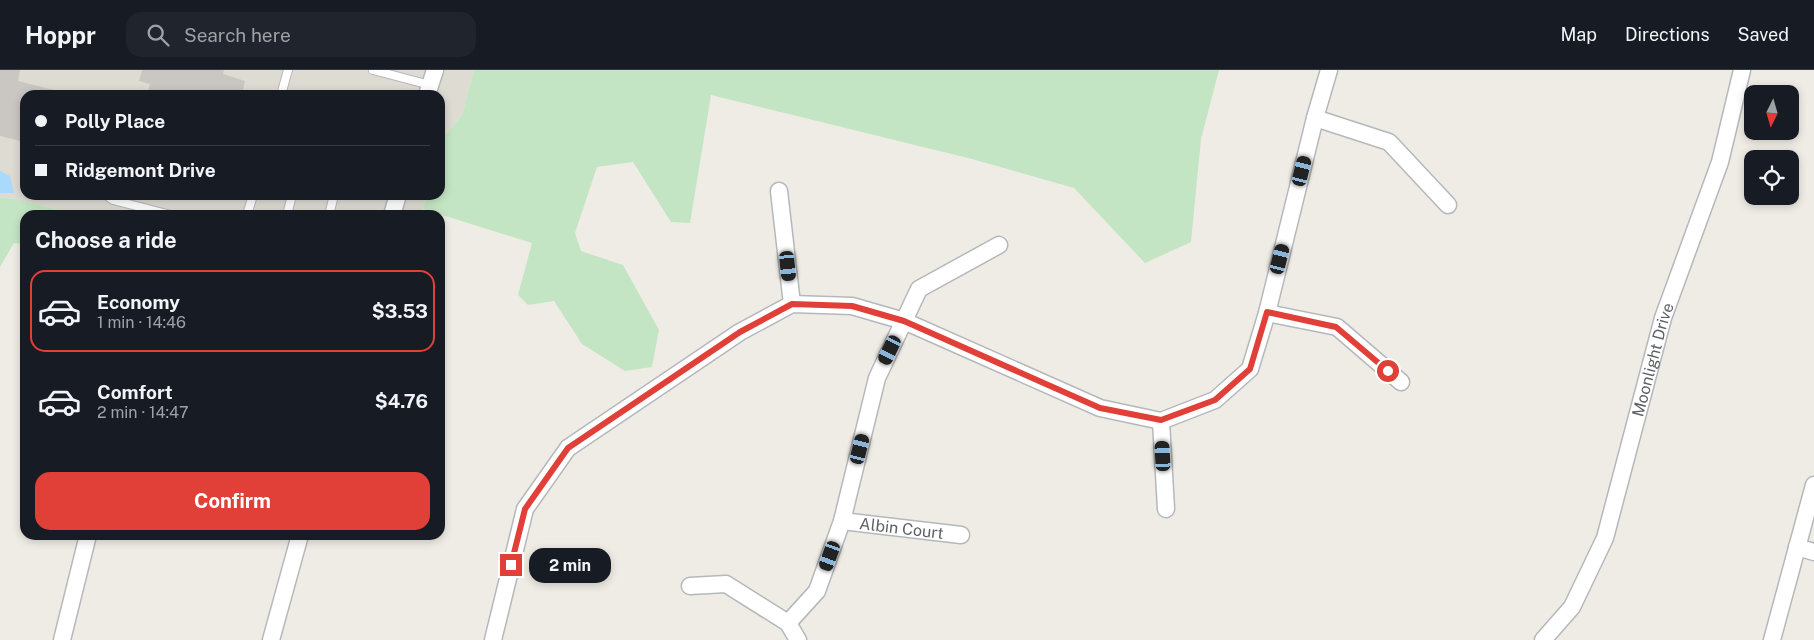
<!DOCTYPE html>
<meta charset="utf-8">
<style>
:root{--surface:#171b24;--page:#20242c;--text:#f1f3f6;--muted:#9ea1a6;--line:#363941;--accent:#e14039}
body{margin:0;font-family:"Public Sans",sans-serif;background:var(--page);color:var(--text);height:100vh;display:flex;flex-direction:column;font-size:19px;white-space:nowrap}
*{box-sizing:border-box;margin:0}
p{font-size:16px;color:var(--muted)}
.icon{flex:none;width:28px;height:28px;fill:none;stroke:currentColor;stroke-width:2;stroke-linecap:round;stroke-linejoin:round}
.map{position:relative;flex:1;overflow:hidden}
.details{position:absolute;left:20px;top:140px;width:425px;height:330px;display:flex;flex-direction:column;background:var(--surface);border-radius:15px;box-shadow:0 2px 8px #0003}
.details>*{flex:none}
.banner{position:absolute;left:20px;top:20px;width:425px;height:110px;border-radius:15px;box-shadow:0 2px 8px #0003;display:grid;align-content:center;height:110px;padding:0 15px;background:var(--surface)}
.needle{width:32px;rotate:185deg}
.tools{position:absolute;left:1744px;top:15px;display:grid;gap:10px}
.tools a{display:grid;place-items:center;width:55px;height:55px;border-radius:10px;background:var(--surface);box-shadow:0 2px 8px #0003;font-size:25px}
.end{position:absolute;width:22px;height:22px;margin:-11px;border:6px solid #e14039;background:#fff;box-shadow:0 0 0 2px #fff}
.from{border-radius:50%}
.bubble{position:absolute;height:35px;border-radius:15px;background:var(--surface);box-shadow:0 2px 8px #0003;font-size:16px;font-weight:700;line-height:35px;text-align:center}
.car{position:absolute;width:15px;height:30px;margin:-15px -8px;border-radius:6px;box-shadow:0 0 4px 1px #0007;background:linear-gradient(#222 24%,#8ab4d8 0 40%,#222 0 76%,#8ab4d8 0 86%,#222 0)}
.banner b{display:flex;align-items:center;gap:18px;height:48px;font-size:19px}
.banner b+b{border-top:1px solid var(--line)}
.banner i{width:12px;height:12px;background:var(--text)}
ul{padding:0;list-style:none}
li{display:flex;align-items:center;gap:15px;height:82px;margin:0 10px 8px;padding:0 5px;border:2px solid transparent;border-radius:15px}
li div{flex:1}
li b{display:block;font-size:19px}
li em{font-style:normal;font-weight:700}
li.on{border-color:var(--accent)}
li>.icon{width:45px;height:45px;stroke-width:1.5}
h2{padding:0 15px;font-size:22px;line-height:60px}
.button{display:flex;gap:10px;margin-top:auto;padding:10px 15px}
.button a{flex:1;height:58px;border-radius:15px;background:var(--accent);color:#fff;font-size:20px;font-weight:700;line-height:58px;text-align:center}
header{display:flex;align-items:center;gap:30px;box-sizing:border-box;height:70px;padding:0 25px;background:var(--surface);border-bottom:1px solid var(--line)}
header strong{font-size:24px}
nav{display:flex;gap:28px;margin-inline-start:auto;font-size:18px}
.search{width:350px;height:45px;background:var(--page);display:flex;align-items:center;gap:12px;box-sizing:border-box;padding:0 18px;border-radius:15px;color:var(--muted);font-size:19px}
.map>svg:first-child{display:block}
</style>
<header>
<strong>Hoppr</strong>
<div class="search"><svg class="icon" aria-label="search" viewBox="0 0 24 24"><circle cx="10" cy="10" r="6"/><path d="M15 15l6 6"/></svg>Search here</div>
<nav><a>Map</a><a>Directions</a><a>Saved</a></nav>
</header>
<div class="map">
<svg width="1814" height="570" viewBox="0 0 1814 570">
<rect width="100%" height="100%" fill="#efece5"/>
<path fill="#dedbd3" d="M0 0H474L462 45 442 69 440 77V25H25V125H427L421 145H81L15 129 0 127Z"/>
<path fill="#c4e5c3" d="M474 0H1219L1201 69 1191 172 1145 193 1074 118 972 89 711 25 690 153 671 152 633 92 597 97 575 163 581 181 623 195 659 260 652 297 625 301 582 274 554 231 528 235 518 225 532 173 423 139 427 125H440V77L442 69 462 45Z
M0 127 15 129 81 145H25V174L14 173 0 197Z"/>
<path fill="#a9dafb" d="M0 101 10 106 14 123H0Z"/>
<path fill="#cac7c2" d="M0 0H20L18 11 58 21V25H25V72L0 66Z
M142 0H224L223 4 245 11 242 25H147L150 14 139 11Z"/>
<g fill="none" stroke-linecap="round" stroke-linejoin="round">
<defs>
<path id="service" d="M373 0 430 15
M281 25 288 0
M106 125 113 130 171 145
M247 145 253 125
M287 145 292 125
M329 145 334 125"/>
<g id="minor">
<path d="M427 25 435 0"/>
<path d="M1315 48 1389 72 1448 135"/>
<path d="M779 121 792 234"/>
<path d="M392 145 398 125"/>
<path d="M1267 243 1337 257 1401 312"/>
<path d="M1161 351 1166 439"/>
<path id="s1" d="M842 451 961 465"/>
<path d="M1797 477 1814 482"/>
<path d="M690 516 726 514 788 553 798 570"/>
<path d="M788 553 817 521 842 451 877 308 919 219 999 175"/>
<path d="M62 570 88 465"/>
<path d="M271 570 300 465"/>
<path d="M493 570 525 439 568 378 740 262 792 234 852 236 904 251 1100 338 1161 351 1215 330 1250 299 1267 243 1315 48 1329 0"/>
<path id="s2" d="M1543 570 1572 537 1605 468 1663 248 1720 92 1742 0"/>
<path d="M1772 570 1814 415"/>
</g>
</defs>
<use href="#service" stroke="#b5b8bb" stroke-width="10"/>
<use href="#minor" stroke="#b5b8bb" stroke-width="19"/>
<use href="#service" stroke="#fff" stroke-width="8"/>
<use href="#minor" stroke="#fff" stroke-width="16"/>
</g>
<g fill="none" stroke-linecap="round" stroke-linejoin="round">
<path stroke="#e14039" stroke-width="6" d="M511 495 525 439 568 378 740 262 792 234 852 236 904 251 1100 338 1161 350 1215 330 1250 299 1267 242 1336 257 1388 301"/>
</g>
<g text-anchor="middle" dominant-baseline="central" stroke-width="4.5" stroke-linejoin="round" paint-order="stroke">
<g font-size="16" fill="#5d6165" stroke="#fff">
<text stroke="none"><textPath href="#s2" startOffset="305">Moonlight Drive</textPath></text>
<text stroke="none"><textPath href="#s1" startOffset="60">Albin Court</textPath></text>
</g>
</g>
</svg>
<div class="tools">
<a><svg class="needle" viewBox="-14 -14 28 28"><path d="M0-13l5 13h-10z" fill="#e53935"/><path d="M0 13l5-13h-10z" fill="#9ea1a6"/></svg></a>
<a><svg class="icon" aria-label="locate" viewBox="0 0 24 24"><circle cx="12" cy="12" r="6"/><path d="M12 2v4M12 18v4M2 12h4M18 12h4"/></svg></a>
</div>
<i class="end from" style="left:1388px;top:301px"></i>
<i class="end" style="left:511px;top:495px"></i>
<div class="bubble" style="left:529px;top:478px;width:82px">2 min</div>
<i class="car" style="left:1302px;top:101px;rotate:14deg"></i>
<i class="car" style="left:1280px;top:189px;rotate:14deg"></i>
<i class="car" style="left:788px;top:196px;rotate:174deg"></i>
<i class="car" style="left:890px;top:280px;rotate:206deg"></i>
<i class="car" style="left:860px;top:379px;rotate:14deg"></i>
<i class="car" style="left:1163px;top:386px;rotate:357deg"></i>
<i class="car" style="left:830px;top:486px;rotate:200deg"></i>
<div class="banner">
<b><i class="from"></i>Polly Place</b>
<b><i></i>Ridgemont Drive</b>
</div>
<section class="details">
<h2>Choose a ride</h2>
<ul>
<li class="on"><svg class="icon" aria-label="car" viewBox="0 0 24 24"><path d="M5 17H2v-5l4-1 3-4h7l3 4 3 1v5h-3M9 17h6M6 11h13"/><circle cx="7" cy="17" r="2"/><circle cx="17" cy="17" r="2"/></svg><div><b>Economy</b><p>1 min · 14:46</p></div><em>$3.53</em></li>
<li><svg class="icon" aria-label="car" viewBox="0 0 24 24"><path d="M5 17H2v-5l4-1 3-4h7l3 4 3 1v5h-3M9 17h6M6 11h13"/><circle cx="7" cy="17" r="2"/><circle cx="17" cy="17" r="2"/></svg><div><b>Comfort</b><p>2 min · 14:47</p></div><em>$4.76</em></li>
</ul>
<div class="button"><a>Confirm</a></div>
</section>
</div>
